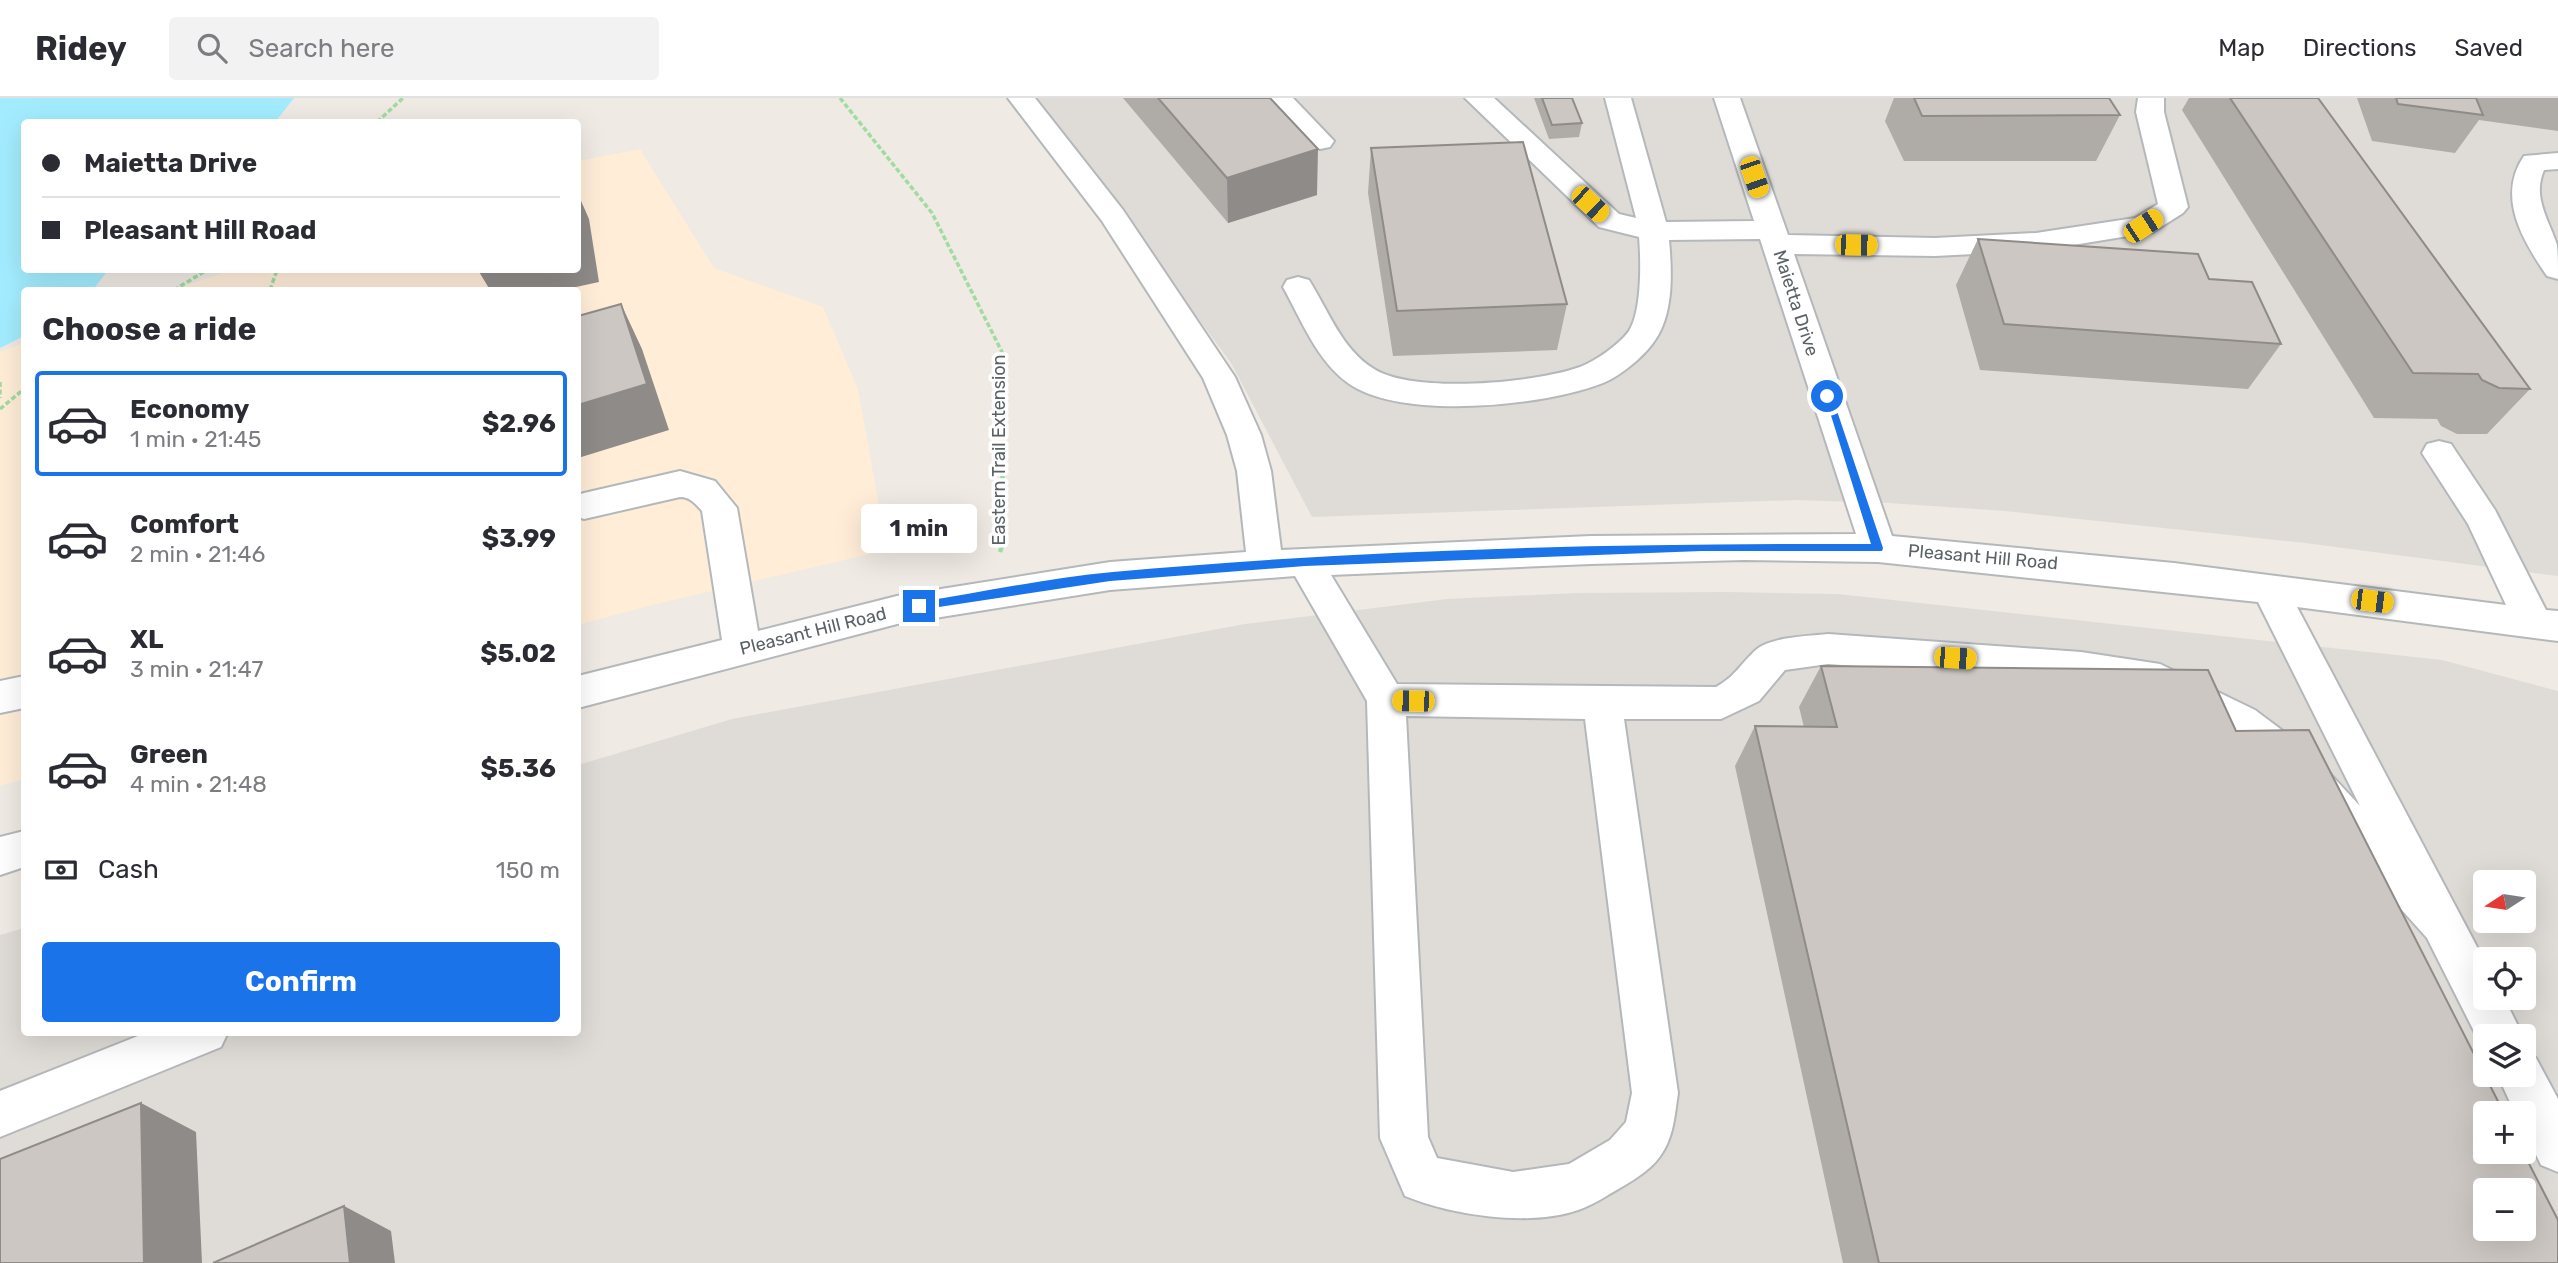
<!DOCTYPE html>
<meta charset="utf-8">
<style>
:root{--surface:#fff;--page:#f2f2f3;--text:#2b2b33;--muted:#7c7c81;--line:#e1e1e2;--accent:#1a73e8}
body{margin:0;font-family:Rubik,sans-serif;background:var(--page);color:var(--text);height:100vh;display:flex;flex-direction:column;font-size:26px;white-space:nowrap}
*{box-sizing:border-box;margin:0}
p{font-size:23px;color:var(--muted)}
.icon{flex:none;width:38px;height:38px;fill:none;stroke:currentColor;stroke-width:2;stroke-linecap:round;stroke-linejoin:round}
.map{position:relative;flex:1;overflow:hidden}
.details{position:absolute;left:21px;top:189px;width:560px;height:749px;display:flex;flex-direction:column;background:var(--surface);border-radius:7px;box-shadow:0 7px 28px #0002}
.details>*{flex:none}
.hud{position:absolute;left:21px;top:21px;width:560px;height:154px;border-radius:7px;box-shadow:0 7px 28px #0002;display:grid;align-content:center;height:154px;padding:0 21px;background:var(--surface)}
.needle{width:46px;rotate:258deg}
.controls{position:absolute;left:2473px;top:772px;display:grid;gap:14px}
.controls a{display:grid;place-items:center;width:63px;height:63px;border-radius:7px;background:var(--surface);box-shadow:0 7px 28px #0002;font-size:35px}
.end{position:absolute;width:32px;height:32px;margin:-16px;border:9px solid #1a73e8;background:#fff;box-shadow:0 0 0 4px #fff}
.from{border-radius:50%}
.bubble{position:absolute;height:49px;border-radius:7px;background:var(--surface);box-shadow:0 7px 28px #0002;font-size:23px;font-weight:700;line-height:49px;text-align:center}
.car{position:absolute;width:21px;height:42px;margin:-21px -10px;border-radius:9px;box-shadow:0 0 5px 2px #0007;background:linear-gradient(#f5c518 24%,#345 0 40%,#f5c518 0 76%,#345 0 86%,#f5c518 0)}
.hud b{display:flex;align-items:center;gap:24px;height:66px;font-size:26px}
.hud b+b{border-top:2px solid var(--line)}
.hud i{width:18px;height:18px;background:var(--text)}
ul{padding:0;list-style:none}
li{display:flex;align-items:center;gap:21px;height:105px;margin:0 14px 10px;padding:0 7px;border:4px solid transparent;border-radius:7px}
li div{flex:1}
li b{display:block;font-size:26px}
li em{font-style:normal;font-weight:700}
li.selected{border-color:var(--accent)}
li>.icon{width:63px;height:63px;stroke-width:1.5}
h2{padding:0 21px;font-size:32px;line-height:84px}
.pay{display:flex;align-items:center;gap:18px;height:77px;padding:0 21px;font-size:26px}
.pay p{margin-inline-start:auto}
.action{display:flex;gap:14px;margin-top:auto;padding:14px 21px}
.action a{flex:1;height:80px;border-radius:7px;background:var(--accent);color:#fff;font-size:28px;font-weight:700;line-height:80px;text-align:center}
header{display:flex;align-items:center;gap:42px;box-sizing:border-box;height:98px;padding:0 35px;background:var(--surface);border-bottom:2px solid var(--line)}
header strong{font-size:33px}
nav{display:flex;gap:38px;margin-inline-start:auto;font-size:24px}
.search{width:490px;height:63px;background:var(--page);display:flex;align-items:center;gap:18px;box-sizing:border-box;padding:0 24px;border-radius:7px;color:var(--muted);font-size:26px}
.map>svg:first-child{display:block}
</style>
<header>
<strong>Ridey</strong>
<div class="search"><svg class="icon" aria-label="search" viewBox="0 0 24 24"><circle cx="10" cy="10" r="6"/><path d="M15 15l6 6"/></svg>Search here</div>
<nav><a>Map</a><a>Directions</a><a>Saved</a></nav>
</header>
<div class="map">
<svg width="2558" height="1165" viewBox="0 0 2558 1165">
<rect width="100%" height="100%" fill="#efeae3"/>
<path fill="#ffedd8" d="M640 51 714 170 823 209 858 291 887 452 652 507 578 527V192H172L232 172H578V63Z
M24 245V681L0 688V254Z"/>
<path fill="#dfdcd7" fill-rule="evenodd" d="M1036 0H2558V478L2305 445 2005 413 1889 405 1796 402 1312 419 1231 265Z
M1727 494 1838 496 2442 562 2558 593V1165H0V837L24 830V934H578V667L732 621 1245 526 1447 501 1575 495ZM2485 784H2524V822H2485ZM2485 861H2524V900H2485ZM2485 938H2524V976H2485ZM2485 1015H2524V1054H2485ZM2485 1092H2524V1130H2485Z"/>
<path fill="#a3ecff" d="M0 0H294L275 24H24V172H108L93 192H24V238L0 250Z"/>
<g fill="none" stroke-linecap="round" stroke-linejoin="round">
<defs>
<path id="minor" d="M1008 0H1035L1123 112 1235 279 1261 337 1271 373 1281 452 1591 438 1856 436 1760 141 1669 142C1672 174 1674 218 1653 245 1642 260 1620 278 1603 285 1546 308 1400 323 1348 285 1317 263 1301 221 1283 189L1287 182 1298 179 1309 182C1328 212 1342 252 1374 271 1413 296 1533 285 1577 270 1593 265 1619 247 1629 233 1642 213 1641 162 1639 139L1599 129 1465 0H1494L1619 116 1636 120 1605 0H1631L1666 124 1754 123 1714 0H1740L1788 137 1935 140 2036 135 2135 120 2158 106 2136 14 2138 0H2164V14L2188 109 2183 115 2153 134 2036 153 1935 158 1794 156 1892 438 2174 465 2506 507 2468 426 2422 355 2427 346 2439 343 2451 346 2495 412 2546 512 2558 513V543L2297 509 2485 864V900H2504L2523 938H2485L2484 953 2427 840 2279 675 2227 634 2153 596 2081 584 1828 566 1785 572 1759 603 1721 621H1624L1678 995C1675 1014 1674 1035 1664 1052 1654 1070 1637 1080 1620 1090 1606 1098 1593 1107 1578 1112 1529 1129 1451 1117 1405 1098L1380 1040 1367 603 1295 478 1110 492 897 526 578 610V578L722 542 702 413C696 406 690 399 680 399L584 421 578 419V397L584 395 680 373 715 383 737 410 758 533 897 498 1110 464 1246 454 1237 373 1227 337 1203 280 1102 123ZM1744 462 1878 464 2258 504 2360 708 2307 651 2255 612 2160 566 2081 554 1828 536C1809 538 1772 539 1757 551 1741 565 1736 578 1716 589L1397 586 1331 477 1591 466ZM1406 618 1585 621 1632 995 1626 1024 1610 1042 1569 1066 1513 1074 1437 1060 1428 1039Z
M1265 0H1293L1334 43 1330 49 1320 51 1310 49Z
M2558 55V71L2544 72C2532 100 2549 122 2557 147 2558 157 2558 170 2558 181L2547 178C2523 143 2496 99 2524 58Z
M24 578V610L0 615V583Z
M24 733V769L0 777V739Z
M148 934H228L221 949 0 1039V993Z
M2524 955 2536 960 2558 1001V1074L2541 1067 2524 1032V1015H2515L2497 976H2524Z"/>
</defs>
<use href="#minor" stroke="#b4b8bb" stroke-width="4"/>
<path stroke="#a0dba2" stroke-width="3.5" stroke-dasharray="5 2.5" stroke-linecap="butt" d="M840 0 932 115 1002 254V312
M377 24 403 0
M174 192 207 172
M270 192 277 172
M0 284V300
M0 311 24 291"/>
<path stroke="#a0dba2" stroke-width="4.5" stroke-dasharray="7 3.5" stroke-linecap="butt" d="M1000 454 1003 445 1002 310"/>
<use href="#minor" fill="#fff" fill-rule="evenodd"/>
</g>
<path fill="#afaba7" d="M1123 0H1270L1317 97 1228 125Z
M1534 0H1572L1582 25 1579 39 1549 41Z
M1894 0H2109L2120 17 2096 63H1904L1885 23Z
M2189 0H2318L2530 291 2487 336H2457L2441 328 2437 321 2374 320 2182 12Z
M2357 0H2558V33L2479 22 2455 55 2372 43Z
M1371 50 1567 206 1557 252 1393 258 1368 95Z
M1978 141 2209 181 2281 246 2248 291 1980 272 1956 187Z
M1821 568 2236 633 2558 1165H1843L1735 668 1755 628 1804 629 1799 609Z"/>
<path fill="#8f8b88" d="M1318 51 1317 97 1228 125 1227 80Z
M578 96 589 121 599 184 562 192H490L478 172H578Z
M621 206 642 251 669 332 578 360V307Z
M141 1005 196 1034 202 1165H144Z
M344 1108 391 1133 395 1165H350Z"/>
<path fill="#ccc7c2" stroke="#8f8b88" stroke-width="2" fill-rule="evenodd" d="M1158 0H1270L1318 51 1227 80Z
M1542 0H1572L1582 25 1552 27Z
M1914 0H2109L2120 17 1922 18Z
M2230 0H2318L2530 291 2499 290 2482 282 2478 276 2413 275Z
M2396 0H2476L2483 17 2398 6Z
M1523 44 1567 206 1397 213 1371 50Z
M1978 141 2198 156 2209 181 2252 184 2281 246 2004 226Z
M621 206 647 286 578 307V218Z
M1821 568 2208 572 2236 633 2309 632 2504 1015H2485V1054H2523L2558 1122V1165H1879L1755 628 1837 629ZM2485 1092H2524V1130H2485Z
M141 1005 144 1165H0V1061Z
M344 1108 350 1165H213Z"/>
<path fill="#1a73e8" d="M1824 295 1832 298 1883 450 1882 453H1702L1305 468 1110 483 919 512 913 508 919 504C983 494 1048 480 1113 474 1365 451 1619 445 1871 446Z"/>
<g text-anchor="middle" dominant-baseline="central" stroke-width="7" stroke-linejoin="round" paint-order="stroke">
<g font-size="18" fill="#5b6265" stroke="#fff">
<text transform="translate(1796 205) rotate(72)">Maietta Drive</text>
<text transform="translate(999 352) rotate(-90)">Eastern Trail Extension</text>
<text transform="translate(1983 459) rotate(5)">Pleasant Hill Road</text>
<text transform="translate(813 533) rotate(-14)">Pleasant Hill Road</text>
</g>
</g>
</svg>
<div class="controls">
<a><svg class="needle" viewBox="-14 -14 28 28"><path d="M0-13l5 13h-10z" fill="#e53935"/><path d="M0 13l5-13h-10z" fill="#7c7c81"/></svg></a>
<a><svg class="icon" aria-label="locate" viewBox="0 0 24 24"><circle cx="12" cy="12" r="6"/><path d="M12 2v4M12 18v4M2 12h4M18 12h4"/></svg></a>
<a><svg class="icon" aria-label="layers" viewBox="0 0 24 24"><path d="M12 4l9 5-9 5-9-5zM3 14l9 5 9-5"/></svg></a>
<a>+</a>
<a>−</a>
</div>
<i class="end from" style="left:1827px;top:298px"></i>
<i class="end" style="left:919px;top:508px"></i>
<div class="bubble" style="left:861px;top:406px;width:116px">1 min</div>
<i class="car" style="left:1754px;top:79px;rotate:161deg"></i>
<i class="car" style="left:1590px;top:106px;rotate:133deg"></i>
<i class="car" style="left:2143px;top:128px;rotate:57deg"></i>
<i class="car" style="left:1856px;top:147px;rotate:91deg"></i>
<i class="car" style="left:2372px;top:503px;rotate:97deg"></i>
<i class="car" style="left:1955px;top:560px;rotate:94deg"></i>
<i class="car" style="left:1413px;top:603px;rotate:271deg"></i>
<div class="hud">
<b><i class="from"></i>Maietta Drive</b>
<b><i></i>Pleasant Hill Road</b>
</div>
<section class="details">
<h2>Choose a ride</h2>
<ul>
<li class="selected"><svg class="icon" aria-label="car" viewBox="0 0 24 24"><path d="M5 17H2v-5l4-1 3-4h7l3 4 3 1v5h-3M9 17h6M6 11h13"/><circle cx="7" cy="17" r="2"/><circle cx="17" cy="17" r="2"/></svg><div><b>Economy</b><p>1 min · 21:45</p></div><em>$2.96</em></li>
<li><svg class="icon" aria-label="car" viewBox="0 0 24 24"><path d="M5 17H2v-5l4-1 3-4h7l3 4 3 1v5h-3M9 17h6M6 11h13"/><circle cx="7" cy="17" r="2"/><circle cx="17" cy="17" r="2"/></svg><div><b>Comfort</b><p>2 min · 21:46</p></div><em>$3.99</em></li>
<li><svg class="icon" aria-label="car" viewBox="0 0 24 24"><path d="M5 17H2v-5l4-1 3-4h7l3 4 3 1v5h-3M9 17h6M6 11h13"/><circle cx="7" cy="17" r="2"/><circle cx="17" cy="17" r="2"/></svg><div><b>XL</b><p>3 min · 21:47</p></div><em>$5.02</em></li>
<li><svg class="icon" aria-label="car" viewBox="0 0 24 24"><path d="M5 17H2v-5l4-1 3-4h7l3 4 3 1v5h-3M9 17h6M6 11h13"/><circle cx="7" cy="17" r="2"/><circle cx="17" cy="17" r="2"/></svg><div><b>Green</b><p>4 min · 21:48</p></div><em>$5.36</em></li>
</ul>
<div class="pay"><svg class="icon" aria-label="cash" viewBox="0 0 24 24"><path d="M3 7h18v10H3z"/><circle cx="12" cy="12" r="2"/></svg>Cash<p>150 m</p></div>
<div class="action"><a>Confirm</a></div>
</section>
</div>
